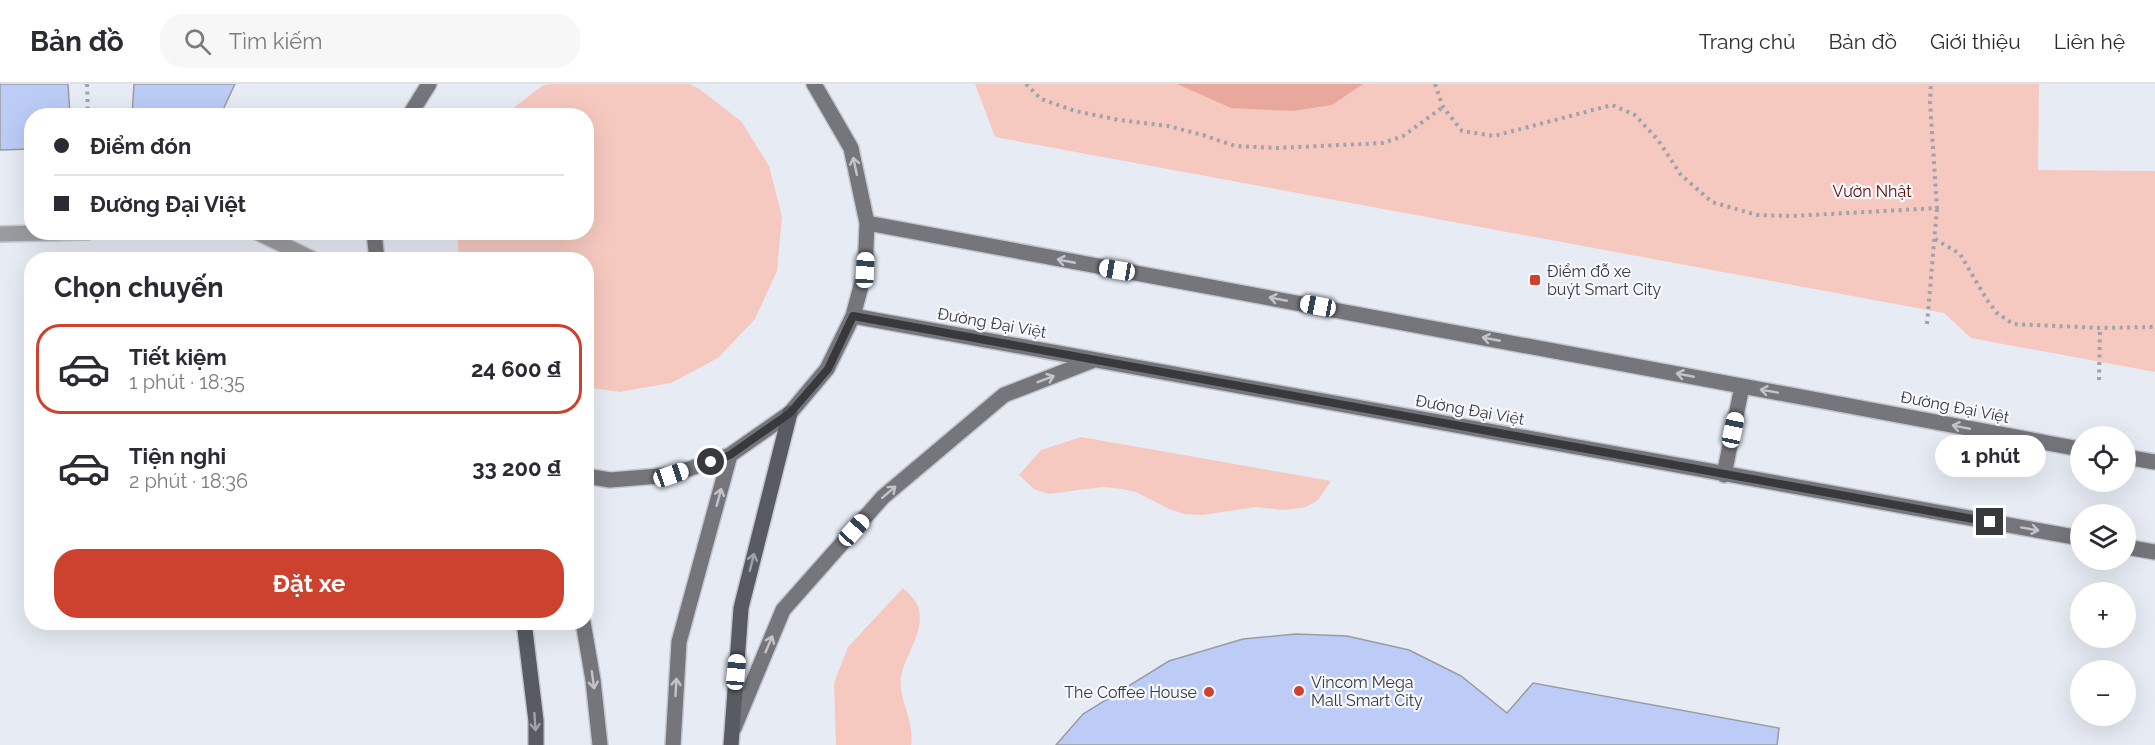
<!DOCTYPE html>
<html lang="vi">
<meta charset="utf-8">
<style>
:root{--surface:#fff;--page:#f7f7f7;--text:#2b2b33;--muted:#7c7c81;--line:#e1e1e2;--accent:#cd412f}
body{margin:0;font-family:Raleway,sans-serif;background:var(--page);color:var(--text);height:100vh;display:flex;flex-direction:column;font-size:22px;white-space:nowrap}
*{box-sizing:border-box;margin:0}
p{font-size:20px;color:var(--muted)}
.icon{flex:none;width:33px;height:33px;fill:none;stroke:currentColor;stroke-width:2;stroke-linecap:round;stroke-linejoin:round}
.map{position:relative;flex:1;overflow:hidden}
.drawer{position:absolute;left:24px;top:168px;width:570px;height:378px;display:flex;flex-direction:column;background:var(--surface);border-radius:24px;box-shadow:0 6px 24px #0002}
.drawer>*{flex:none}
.banner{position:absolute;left:24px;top:24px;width:570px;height:132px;border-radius:24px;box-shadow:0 6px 24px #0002;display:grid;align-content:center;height:132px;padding:0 30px;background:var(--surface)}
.tools{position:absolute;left:2070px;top:342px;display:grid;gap:12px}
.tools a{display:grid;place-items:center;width:66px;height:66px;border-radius:50%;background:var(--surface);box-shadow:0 6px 24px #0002;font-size:30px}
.end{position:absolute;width:27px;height:27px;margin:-14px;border:8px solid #38393d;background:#fff;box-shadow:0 0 0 3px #fff}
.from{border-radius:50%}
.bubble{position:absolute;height:42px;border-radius:21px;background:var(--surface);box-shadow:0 6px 24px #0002;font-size:20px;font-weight:700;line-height:42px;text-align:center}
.car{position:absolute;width:18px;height:36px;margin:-18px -9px;border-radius:8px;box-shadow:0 0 4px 2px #0007;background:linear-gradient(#fff 24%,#345 0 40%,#fff 0 76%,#345 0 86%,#fff 0)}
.banner b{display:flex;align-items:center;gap:21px;height:57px;font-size:22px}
.banner b+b{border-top:2px solid var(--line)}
.banner i{width:15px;height:15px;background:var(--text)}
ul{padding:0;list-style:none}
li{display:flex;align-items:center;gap:18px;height:90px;margin:0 12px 9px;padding:0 18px;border:3px solid transparent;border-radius:24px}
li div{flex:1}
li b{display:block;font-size:22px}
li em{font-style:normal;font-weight:700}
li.selected{border-color:var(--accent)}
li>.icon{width:54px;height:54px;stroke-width:1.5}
h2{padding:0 30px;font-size:27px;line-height:72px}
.primary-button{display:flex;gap:12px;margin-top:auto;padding:12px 30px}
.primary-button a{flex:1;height:69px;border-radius:24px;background:var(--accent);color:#fff;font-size:24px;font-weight:700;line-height:69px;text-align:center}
header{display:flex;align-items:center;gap:36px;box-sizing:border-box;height:84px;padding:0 30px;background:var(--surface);border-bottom:2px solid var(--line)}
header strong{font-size:28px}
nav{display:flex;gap:33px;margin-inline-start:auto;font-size:21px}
.search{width:420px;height:54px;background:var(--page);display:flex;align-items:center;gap:15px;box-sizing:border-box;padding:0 21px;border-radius:24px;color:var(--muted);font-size:22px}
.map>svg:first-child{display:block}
</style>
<header>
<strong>Bản đồ</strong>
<div class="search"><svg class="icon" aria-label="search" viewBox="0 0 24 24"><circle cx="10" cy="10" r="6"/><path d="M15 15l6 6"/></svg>Tìm kiếm</div>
<nav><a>Trang chủ</a><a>Bản đồ</a><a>Giới thiệu</a><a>Liên hệ</a></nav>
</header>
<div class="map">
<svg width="2155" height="661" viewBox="0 0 2155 661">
<rect width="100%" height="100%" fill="#e7ebf4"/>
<path fill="#f6c9c0" d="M549 0H689L698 4 741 37 769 82 782 133 777 187 755 235 718 274 671 299 619 308 587 303 586 176 459 175 457 149 586 148V32L504 31 542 2Z
M975 0H2039L2038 86 2155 87V288L1971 254 1944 229 995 53Z
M1081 353 1331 397 1318 416 1306 423 1285 426 1256 423 1202 431 1185 430 1169 425 1136 408 1122 405 1103 403 1048 410 1034 405 1019 391 1041 366Z
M903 504C910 511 917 516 919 526 924 549 905 571 901 593 898 616 915 637 911 661H836L834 599 848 563Z"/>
<path fill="#e8a89c" d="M1177 0H1363L1332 21 1293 27 1231 24Z"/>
<path fill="#bcccf7" stroke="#989ca4" stroke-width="1.5" d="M0 0H68L70 32H32V65L0 66Z
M134 0H235L220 32H132Z
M1296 550 1347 552 1409 566 1461 592 1507 629 1533 599 1779 644 1777 661H1056L1083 630 1169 577 1243 555Z"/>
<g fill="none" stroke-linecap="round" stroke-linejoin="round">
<defs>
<path id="street" d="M257 148 314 176
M0 150 88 148"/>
<path id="secondary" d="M409 32 429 0
M867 139 2080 365
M374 148 377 176
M853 232 2080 454
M2126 373 2155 378
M1724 391 1742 302
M586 392 610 396 671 391 730 371 790 329 827 285 853 232 865 187 867 139 851 64 814 0
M2126 463 2155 468
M583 538 593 596 600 661
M734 644 783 526 883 413 1004 311 1094 276
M673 661 679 558 730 371"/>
<path id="primary" d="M524 538 536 637V661
M731 661 741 524 790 329"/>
</defs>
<use href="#street" stroke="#c4c7cf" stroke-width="18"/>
<use href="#secondary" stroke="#c4c7cf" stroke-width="18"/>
<use href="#primary" stroke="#c4c7cf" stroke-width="18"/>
<path stroke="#a1a3aa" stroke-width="4" stroke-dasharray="3 4.5" stroke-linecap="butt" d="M87 0 88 32
M1026 0 1041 15 1075 27 1119 36 1168 42 1203 51 1235 62 1277 64 1383 59 1403 52 1443 23
M1435 0 1443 23 1462 47 1494 52 1612 21 1635 31 1658 56 1681 91 1712 118 1757 131 1793 132 1937 124 1930 18 1931 0
M1935 155 1960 170 1987 216 1997 229 2013 240 2100 244 2155 243
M1927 240 1937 124
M2099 296 2100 244"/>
<use href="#street" stroke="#9a9ca0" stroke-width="15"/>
<use href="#secondary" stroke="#74767c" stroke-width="15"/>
<use href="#primary" stroke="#595b62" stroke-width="15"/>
</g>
<defs><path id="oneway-shaft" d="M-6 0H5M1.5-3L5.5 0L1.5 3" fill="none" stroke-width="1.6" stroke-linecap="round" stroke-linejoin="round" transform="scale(1.5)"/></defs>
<g stroke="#c2c4ca">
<use href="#oneway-shaft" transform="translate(855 82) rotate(-102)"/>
<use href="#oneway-shaft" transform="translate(1066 177) rotate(-169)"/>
<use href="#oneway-shaft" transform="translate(1278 215) rotate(-169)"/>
<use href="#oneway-shaft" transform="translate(1491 255) rotate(-169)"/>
<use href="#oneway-shaft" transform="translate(1685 291) rotate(-169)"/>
<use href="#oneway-shaft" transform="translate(1046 295) rotate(-21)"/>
<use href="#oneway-shaft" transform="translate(1769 307) rotate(-170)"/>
<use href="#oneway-shaft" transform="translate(1961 343) rotate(-169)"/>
<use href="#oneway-shaft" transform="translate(889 408) rotate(-41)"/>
<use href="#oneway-shaft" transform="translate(719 413) rotate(-75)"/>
<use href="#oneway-shaft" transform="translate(2030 445) rotate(10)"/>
<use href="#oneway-shaft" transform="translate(769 560) rotate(-67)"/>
<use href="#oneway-shaft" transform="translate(593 596) rotate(82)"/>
<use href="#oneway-shaft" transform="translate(676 603) rotate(-87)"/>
</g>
<g stroke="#a0a2a8">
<use href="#oneway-shaft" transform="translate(752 478) rotate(-76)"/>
<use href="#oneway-shaft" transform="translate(535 638) rotate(86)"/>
</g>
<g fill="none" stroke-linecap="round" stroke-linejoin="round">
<path stroke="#38393d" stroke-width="8" d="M711 378 730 371 790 329 828 285 853 232 1990 438"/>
</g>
<g fill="#cd412f" stroke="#f6f8fe" stroke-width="2">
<rect x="1529" y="190" width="12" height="12" rx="3"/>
<circle cx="1299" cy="607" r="6"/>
<circle cx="1209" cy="608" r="6"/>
</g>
<g text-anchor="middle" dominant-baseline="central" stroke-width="4.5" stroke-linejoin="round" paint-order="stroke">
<g font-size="16" fill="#580c05" stroke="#f6f8fe">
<text x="1872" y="107">Vườn Nhật</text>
</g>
<g font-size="16" fill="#38393d" stroke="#f6f8fe" text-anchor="start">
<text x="1547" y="187">Điểm đỗ xe<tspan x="1547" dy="18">buýt Smart City</tspan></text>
<text x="1311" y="598">Vincom Mega<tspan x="1311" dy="18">Mall Smart City</tspan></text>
<text x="1197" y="608" text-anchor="end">The Coffee House</text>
</g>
<g font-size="16" fill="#38393d" stroke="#f6f8fe">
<text transform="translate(992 239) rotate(10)">Đường Đại Việt</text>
<text transform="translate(1955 323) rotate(11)">Đường Đại Việt</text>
<text transform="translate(1470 326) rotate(10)">Đường Đại Việt</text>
</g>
</g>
</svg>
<div class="tools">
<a><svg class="icon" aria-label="locate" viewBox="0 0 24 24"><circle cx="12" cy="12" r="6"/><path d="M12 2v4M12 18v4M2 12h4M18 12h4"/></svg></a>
<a><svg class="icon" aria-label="layers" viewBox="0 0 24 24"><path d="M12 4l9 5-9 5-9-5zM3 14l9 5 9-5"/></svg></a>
<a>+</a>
<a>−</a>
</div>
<i class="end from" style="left:711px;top:378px"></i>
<i class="end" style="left:1990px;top:438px"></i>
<div class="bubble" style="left:1935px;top:351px;width:111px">1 phút</div>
<i class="car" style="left:865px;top:186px;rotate:3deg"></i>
<i class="car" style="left:1117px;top:186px;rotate:280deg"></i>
<i class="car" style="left:1318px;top:222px;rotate:281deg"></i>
<i class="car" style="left:1733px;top:346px;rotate:12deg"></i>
<i class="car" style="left:671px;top:391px;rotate:71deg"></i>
<i class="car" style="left:854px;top:446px;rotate:42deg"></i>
<i class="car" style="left:736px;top:588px;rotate:5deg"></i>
<div class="banner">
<b><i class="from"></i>Điểm đón</b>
<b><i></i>Đường Đại Việt</b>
</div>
<section class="drawer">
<h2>Chọn chuyến</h2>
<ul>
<li class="selected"><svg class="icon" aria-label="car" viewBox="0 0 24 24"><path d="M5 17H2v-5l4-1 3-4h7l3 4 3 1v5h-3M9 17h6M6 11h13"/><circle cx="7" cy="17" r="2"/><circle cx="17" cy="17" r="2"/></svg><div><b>Tiết kiệm</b><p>1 phút · 18:35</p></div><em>24 600 ₫</em></li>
<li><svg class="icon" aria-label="car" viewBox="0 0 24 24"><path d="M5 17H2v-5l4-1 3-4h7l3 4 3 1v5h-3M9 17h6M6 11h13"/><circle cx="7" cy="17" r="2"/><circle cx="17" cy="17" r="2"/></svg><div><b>Tiện nghi</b><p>2 phút · 18:36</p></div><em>33 200 ₫</em></li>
</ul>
<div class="primary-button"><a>Đặt xe</a></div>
</section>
</div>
